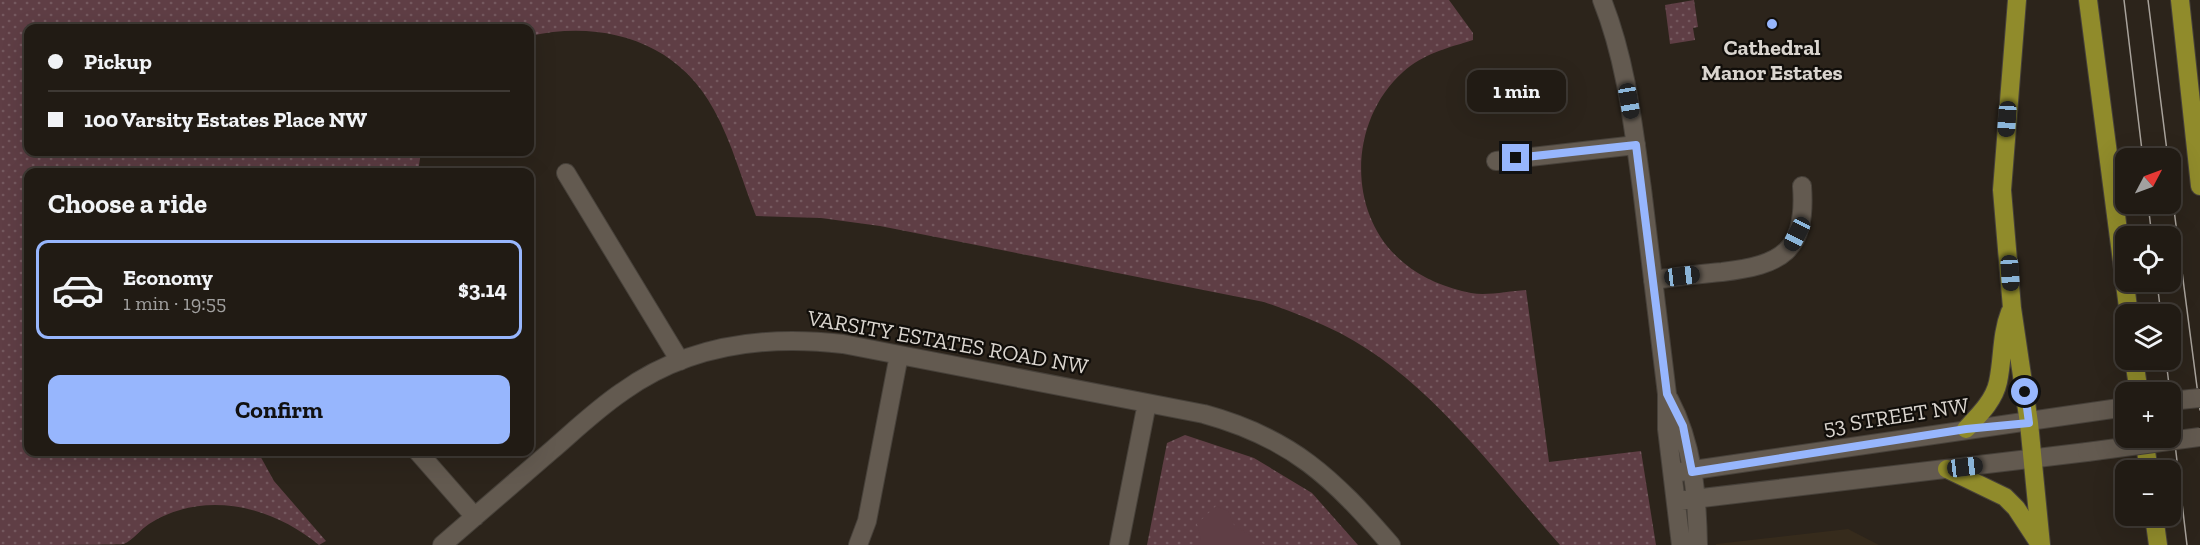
<!DOCTYPE html>
<meta charset="utf-8">
<style>
:root{--surface:#211b14;--page:#2d2822;--text:#f1f3f6;--muted:#a2a1a0;--line:#3e3934;--accent:#97b6fd}
body{margin:0;font-family:"Zilla Slab",serif;background:var(--page);color:var(--text);height:100vh;display:flex;flex-direction:column;font-size:22px;white-space:nowrap}
*{box-sizing:border-box;margin:0}
p{font-size:20px;color:var(--muted)}
.icon{flex:none;width:33px;height:33px;fill:none;stroke:currentColor;stroke-width:2;stroke-linecap:round;stroke-linejoin:round}
.map{position:relative;flex:1;overflow:hidden}
.drawer{position:absolute;left:24px;top:168px;width:510px;height:288px;display:flex;flex-direction:column;background:var(--surface);border-radius:12px;box-shadow:0 6px 24px #0002,0 0 0 2px var(--line)}
.drawer>*{flex:none}
.top-card{position:absolute;left:24px;top:24px;width:510px;height:132px;border-radius:12px;box-shadow:0 6px 24px #0002,0 0 0 2px var(--line);display:grid;align-content:center;height:132px;padding:0 24px;background:var(--surface)}
.needle{width:39px;rotate:49deg}
.controls{position:absolute;left:2115px;top:148px;display:grid;gap:12px}
.controls a{display:grid;place-items:center;width:66px;height:66px;border-radius:12px;background:var(--surface);box-shadow:0 6px 24px #0002,0 0 0 2px var(--line);font-size:30px}
.end{position:absolute;width:27px;height:27px;margin:-14px;border:8px solid #97b6fd;background:#111;box-shadow:0 0 0 3px #111}
.from{border-radius:50%}
.bubble{position:absolute;height:42px;border-radius:12px;background:var(--surface);box-shadow:0 6px 24px #0002,0 0 0 2px var(--line);font-size:20px;font-weight:700;line-height:42px;text-align:center}
.car{position:absolute;width:18px;height:36px;margin:-18px -9px;border-radius:8px;box-shadow:0 0 4px 2px #0007;background:linear-gradient(#222 24%,#8ab4d8 0 40%,#222 0 76%,#8ab4d8 0 86%,#222 0)}
.top-card b{display:flex;align-items:center;gap:21px;height:57px;font-size:22px}
.top-card b+b{border-top:2px solid var(--line)}
.top-card i{width:15px;height:15px;background:var(--text)}
ul{padding:0;list-style:none}
li{display:flex;align-items:center;gap:18px;height:99px;margin:0 12px 9px;padding:0 12px;border:3px solid transparent;border-radius:12px}
li div{flex:1}
li b{display:block;font-size:22px}
li em{font-style:normal;font-weight:700}
li.current{border-color:var(--accent)}
li>.icon{width:54px;height:54px;stroke-width:1.5}
h2{padding:0 24px;font-size:27px;line-height:72px}
.cta{display:flex;gap:12px;margin-top:auto;padding:12px 24px}
.cta a{flex:1;height:69px;border-radius:12px;background:var(--accent);color:#111;font-size:24px;font-weight:700;line-height:69px;text-align:center}
.map>svg:first-child{display:block}
</style>
<div class="map">
<svg width="2200" height="545" viewBox="0 0 2200 545">
<defs>
<pattern id="green-dots" width="8" height="8" patternUnits="userSpaceOnUse" patternTransform="scale(1.5)"><rect width="8" height="8" fill="#5f3e45"/><path d="M2 2h.1M6 6h.1" fill="none" stroke="#75595f" stroke-width="1.8" stroke-linecap="round"/></pattern>
</defs>
<rect width="100%" height="100%" fill="#2c241b"/>
<path fill="#362b1c" d="M1848 529 1879 545H1716V544Z"/>
<path fill="url(#green-dots)" d="M0 0H1449L1473 33V40C1447 48 1423 54 1403 72 1348 121 1346 216 1404 263 1423 279 1447 288 1471 293 1487 296 1509 291 1526 290L1549 462 1641 451 1656 545H1560C1494 471 1430 380 1340 333 1316 321 1290 311 1264 302L880 226 821 218 756 216C742 181 732 142 714 110 677 40 601 20 530 36V28H28V152H421L418 172H28V452H258L274 481 326 541 319 545C272 506 204 489 149 524 140 530 133 540 124 544 113 545 19 545 0 545Z
M1694 0 1698 27 1693 28 1695 40 1670 44 1665 5Z
M1185 435 1254 458 1312 493 1358 545H1147L1167 443Z"/>
<path fill="#5f3e45" d="M1216 506 1228 511 1234 525 1265 545H1198L1201 539 1197 524Z"/>
<g fill="none" stroke-linecap="round" stroke-linejoin="round">
<defs>
<path id="street" d="M1496 161 1636 145
M566 173 680 361
M1653 280C1676 277 1699 274 1722 272 1781 265 1807 252 1802 186
M418 452 475 517
M442 545C479 513 516 481 552 450 575 430 597 409 622 392 687 345 766 335 843 344L1204 414C1292 438 1333 478 1391 545
M858 545 867 521 899 355
M1119 545 1147 403"/>
<path id="secondary" d="M1602 0C1626 60 1633 125 1642 189 1650 257 1659 326 1667 394V429L1681 545
M1669 399C1693 444 1697 494 1698 545
M1673 473 2126 407
M1677 501 2087 452"/>
<path id="highway" d="M2017 0 2002 190 2012 308 2029 423 2041 545
M2088 0 2129 315
M2180 0 2200 186
M2134 360 2139 393
M1966 429C1978 416 1994 401 1998 382 2003 359 2001 335 2010 312
M2144 438 2149 471
M1947 469 2005 497 2016 508 2039 543
M2154 516 2158 545"/>
</defs>
<use href="#street" stroke="#47413a" stroke-width="20"/>
<use href="#secondary" stroke="#47413a" stroke-width="20"/>
<use href="#highway" stroke="#47413a" stroke-width="20"/>
<use href="#street" stroke="#635a50" stroke-width="18"/>
<use href="#secondary" stroke="#635a50" stroke-width="18"/>
<use href="#highway" stroke="#908b2b" stroke-width="18"/>
<path stroke="#a9a39c" stroke-width="1.5" d="M2124 0 2143 159
M2148 0 2168 159
M2170 179 2200 410
M2148 204 2152 237
M2157 282 2161 315
M2166 360 2170 393
M2170 402 2187 545"/>
<defs>
<path id="secondary-bridge" d="M2170 401 2200 398
M2087 452 2200 437"/>
</defs>
<use href="#secondary-bridge" stroke="#47413a" stroke-width="20" stroke-linecap="butt"/>
<use href="#secondary-bridge" stroke="#635a50" stroke-width="18"/>
</g>
<g fill="none" stroke-linecap="round" stroke-linejoin="round">
<path stroke="#97b6fd" stroke-width="8" d="M1516 158 1636 145 1667 394 1683 426 1692 472 1966 429 2029 423 2025 392"/>
</g>
<circle fill="#97b6fd" stroke="#110e0a" stroke-width="2" cx="1772" cy="24" r="6"/>
<g text-anchor="middle" dominant-baseline="central" stroke-width="4.5" stroke-linejoin="round" paint-order="stroke">
<g font-size="22" font-weight="bold" fill="#dad5cf" stroke="#110e0a">
<text x="1772" y="47">Cathedral<tspan x="1772" dy="25">Manor Estates</tspan></text>
</g>
<g font-size="22" fill="#dad5cf" stroke="#110e0a">
<text transform="translate(948 342) rotate(10)">VARSITY ESTATES ROAD NW</text>
<text transform="translate(1896 416) rotate(-9)">53 STREET NW</text>
</g>
</g>
</svg>
<div class="controls">
<a><svg class="needle" viewBox="-14 -14 28 28"><path d="M0-13l5 13h-10z" fill="#e53935"/><path d="M0 13l5-13h-10z" fill="#a2a1a0"/></svg></a>
<a><svg class="icon" aria-label="locate" viewBox="0 0 24 24"><circle cx="12" cy="12" r="6"/><path d="M12 2v4M12 18v4M2 12h4M18 12h4"/></svg></a>
<a><svg class="icon" aria-label="layers" viewBox="0 0 24 24"><path d="M12 4l9 5-9 5-9-5zM3 14l9 5 9-5"/></svg></a>
<a>+</a>
<a>−</a>
</div>
<i class="end from" style="left:2025px;top:392px"></i>
<i class="end" style="left:1516px;top:158px"></i>
<div class="bubble" style="left:1467px;top:70px;width:99px">1 min</div>
<i class="car" style="left:1629px;top:101px;rotate:170deg"></i>
<i class="car" style="left:2007px;top:119px;rotate:184deg"></i>
<i class="car" style="left:1797px;top:234px;rotate:207deg"></i>
<i class="car" style="left:2010px;top:273px;rotate:176deg"></i>
<i class="car" style="left:1682px;top:276px;rotate:83deg"></i>
<i class="car" style="left:1965px;top:467px;rotate:83deg"></i>
<div class="top-card">
<b><i class="from"></i>Pickup</b>
<b><i></i>100 Varsity Estates Place NW</b>
</div>
<section class="drawer">
<h2>Choose a ride</h2>
<ul>
<li class="current"><svg class="icon" aria-label="car" viewBox="0 0 24 24"><path d="M5 17H2v-5l4-1 3-4h7l3 4 3 1v5h-3M9 17h6M6 11h13"/><circle cx="7" cy="17" r="2"/><circle cx="17" cy="17" r="2"/></svg><div><b>Economy</b><p>1 min · 19:55</p></div><em>$3.14</em></li>
</ul>
<div class="cta"><a>Confirm</a></div>
</section>
</div>
